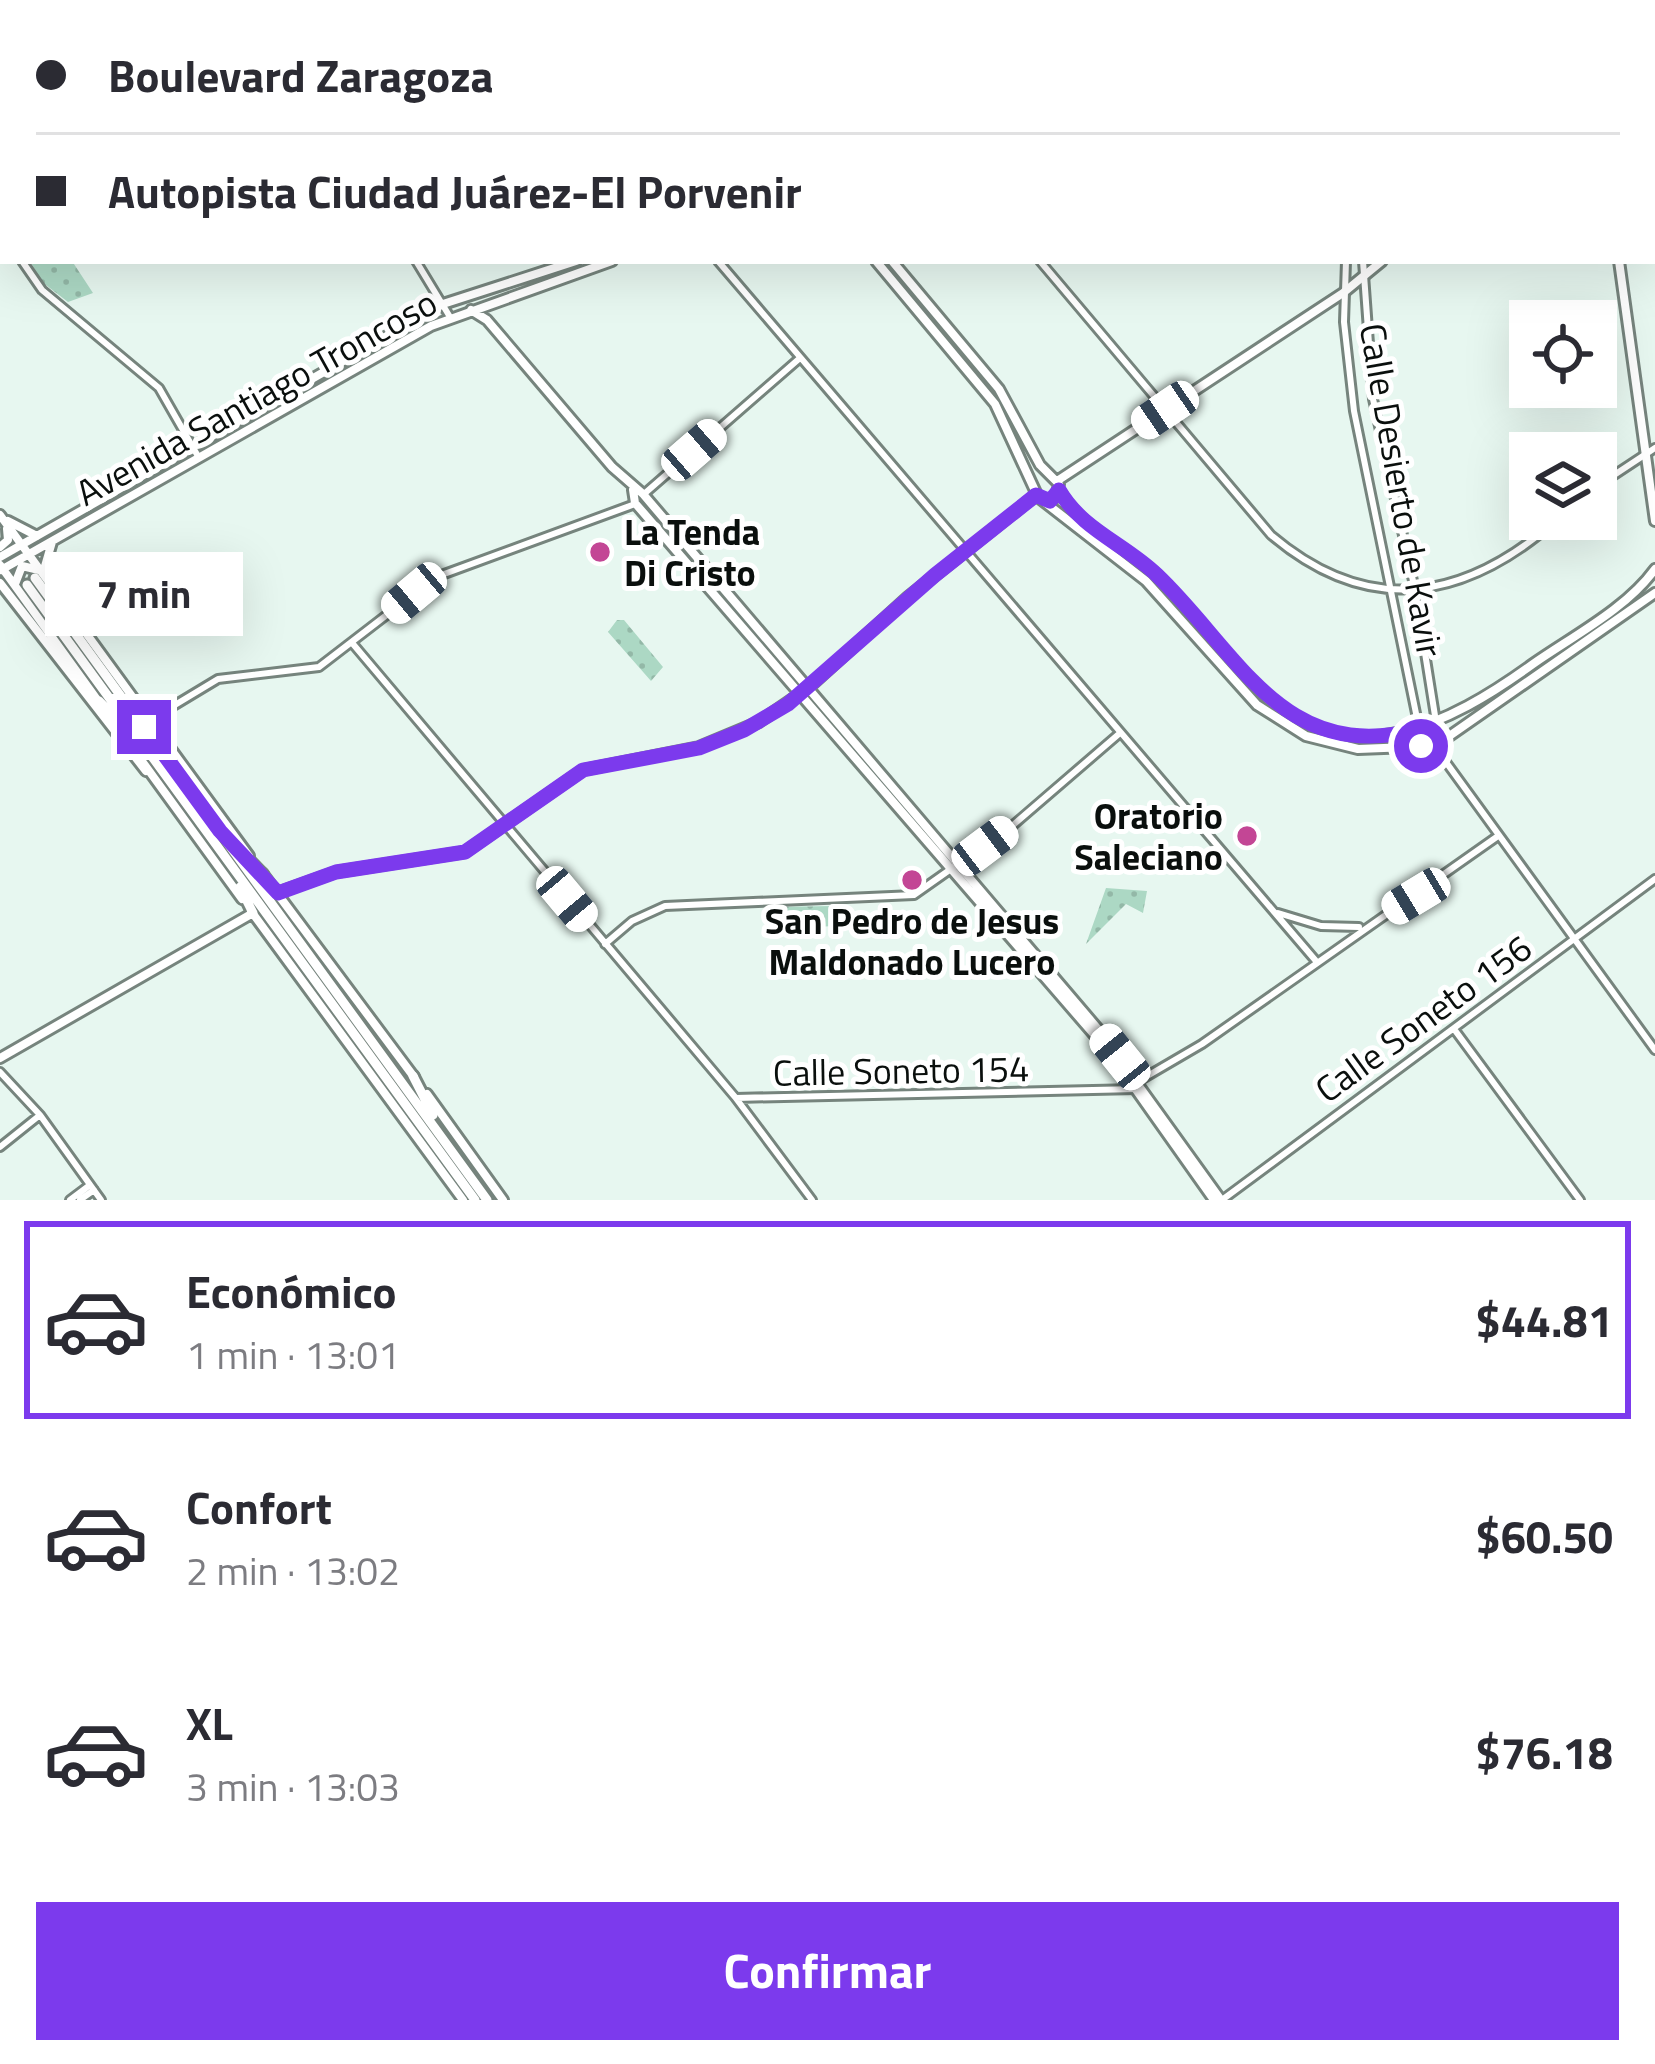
<!DOCTYPE html>
<html lang="es">
<meta charset="utf-8">
<style>
:root{--surface:#fff;--page:#f2f2f3;--text:#2b2b33;--muted:#7c7c81;--line:#e1e1e2;--accent:#7c3aed}
body{margin:0;font-family:"Titillium Web",sans-serif;background:var(--page);color:var(--text);height:100vh;display:flex;flex-direction:column;font-size:45px;white-space:nowrap}
*{box-sizing:border-box;margin:0}
p{font-size:39px;color:var(--muted)}
.icon{flex:none;width:66px;height:66px;fill:none;stroke:currentColor;stroke-width:2;stroke-linecap:round;stroke-linejoin:round}
.map{position:relative;height:1200px;overflow:hidden}
.side{display:flex;flex-direction:column;background:var(--surface);flex:1}
.side>*{flex:none}
.top-card{position:absolute;left:0px;top:0px;width:1656px;height:264px;box-shadow:0 12px 48px #0002;display:grid;align-content:center;height:264px;padding:0 36px;background:var(--surface)}
.buttons{position:absolute;left:1509px;top:300px;display:grid;gap:24px}
.buttons a{display:grid;place-items:center;width:108px;height:108px;border-radius:0px;background:var(--surface);box-shadow:0 12px 48px #0002;font-size:60px}
.end{position:absolute;width:54px;height:54px;margin:-27px;border:15px solid #7c3aed;background:#fff;box-shadow:0 0 0 6px #fff}
.from{border-radius:50%}
.bubble{position:absolute;height:84px;border-radius:0px;background:var(--surface);box-shadow:0 12px 48px #0002;font-size:39px;font-weight:700;line-height:84px;text-align:center}
.car{position:absolute;width:36px;height:72px;margin:-36px -18px;border-radius:15px;box-shadow:0 0 9px 3px #0007;background:linear-gradient(#fff 24%,#345 0 40%,#fff 0 76%,#345 0 86%,#fff 0)}
.top-card b{display:flex;align-items:center;gap:42px;height:114px;font-size:45px}
.top-card b+b{border-top:3px solid var(--line)}
.top-card i{width:30px;height:30px;background:var(--text)}
ul{padding:21px 0 0;list-style:none}
li{display:flex;align-items:center;gap:36px;height:198px;margin:0 24px 18px;padding:0 12px;border:6px solid transparent;border-radius:0px}
li div{flex:1}
li b{display:block;font-size:45px}
li em{font-style:normal;font-weight:700}
li.active{border-color:var(--accent)}
li>.icon{width:108px;height:108px;stroke-width:1.5}
.primary-button{display:flex;gap:24px;margin-top:auto;padding:24px 36px}
.primary-button a{flex:1;height:138px;border-radius:0px;background:var(--accent);color:#fff;font-size:48px;font-weight:700;line-height:138px;text-align:center}
.map>svg:first-child{display:block}
</style>
<div class="map">
<svg width="1655" height="1200" viewBox="0 0 1655 1200">
<defs>
<pattern id="park-dots" width="8" height="8" patternUnits="userSpaceOnUse" patternTransform="scale(3)"><rect width="8" height="8" fill="#acd8c4"/><path d="M2 2h.1M6 6h.1" fill="none" stroke="#93b8a7" stroke-width="1.8" stroke-linecap="round"/></pattern>
</defs>
<rect width="100%" height="100%" fill="#e7f7f0"/>
<path fill="url(#park-dots)" d="M30 261H72L93 293 68 302 42 282Z
M617 620H624L663 667 651 681 608 632Z
M1106 888 1147 891 1143 913 1126 904 1086 944Z
M833 906 835 926 774 929 773 907Z"/>
<g fill="none" stroke-linecap="round" stroke-linejoin="round">
<path stroke="#c6d4ce" stroke-width="9" stroke-dasharray="9 4.5" stroke-linecap="butt" d="M0 531 35 578"/>
<defs>
<path id="tertiary" d="M25 0 27 3
M185 0 186 3
M269 0 270 3
M1314 0 1316 3
M316 3H370
M510 3 512 0
M1335 3 1340 0
M0 177 3 175
M0 185 3 183
M0 221 3 227
M22 261 42 290 159 388 199 458
M416 261 450 317
M718 261 1316 961
M1040 261 1271 535C1370 619 1466 600 1558 519
M1346 261 1344 322 1354 411 1419 728
M1363 261 1373 399 1415 590 1436 722
M1596 487 1655 448
M644 494 800 358
M353 644 735 1097 812 1200
M150 720 218 679 319 667 436 577 635 504
M1435 747 1655 1050
M1278 913 1321 926 1359 927
M605 944 632 921 665 906 914 895 1012 826 1120 733
M1454 1029 1580 1200
M0 1072 40 1115 101 1200
M1137 1082 1202 1044 1498 836
M736 1098 1137 1089
M0 1147 40 1115
M70 1200 90 1185
M80 1200 94 1190
M1222 1200 1655 879"/>
<path id="secondary" d="M708 0 710 3
M723 0 726 3
M1577 0 1578 3
M1653 110H1655
M876 261 995 404 1038 497 1146 581 1257 705 1306 736 1358 749 1435 746 1655 593
M892 261 999 389 1040 465 1059 484 1056 497 1048 501
M1619 261 1655 521
M471 310 487 320 612 467 643 494 1098 1029 1221 1200
M1057 481 1343 293 1382 261
M633 490 635 503 1110 1053 1214 1200
M1059 490C1083 532 1129 546 1161 579 1195 614 1223 655 1257 689 1347 779 1450 724 1533 664 1573 636 1626 609 1655 569
M0 515 150 721
M8 521 37 536
M0 547 8 540 7 529
M0 557 443 304 576 261
M0 565 101 705
M1 570 431 326 612 261
M43 573 52 542
M0 583 146 771
M15 584 22 566 39 570
M110 717 242 899
M159 733 249 856
M262 873 414 1077
M277 893 336 872 465 852 583 770 699 747 759 722 807 689 908 597 1036 495
M251 911 463 1200
M0 1058 253 913
M427 1094 503 1200"/>
<path id="trunk" d="M35 578 487 1200
M27 585 475 1200
M99 701 128 731
M150 720 161 743
M242 853 263 875
M240 887 253 913
M413 1076 433 1115"/>
</defs>
<use href="#tertiary" stroke="#76847d" stroke-width="12"/>
<use href="#secondary" stroke="#76847d" stroke-width="14"/>
<use href="#trunk" stroke="#76847d" stroke-width="15"/>
<use href="#tertiary" stroke="#fff" stroke-width="6"/>
<use href="#secondary" stroke="#fff" stroke-width="8"/>
<use href="#trunk" stroke="#fff" stroke-width="9"/>
</g>
<g fill="none" stroke-linecap="round" stroke-linejoin="round">
<path stroke="#7c3aed" stroke-width="15" d="M144 727 220 831 278 893 336 872 465 852 583 770 699 748 744 730 788 704 935 575 1036 495 1050 501 1059 490C1082 530 1125 544 1157 575 1238 652 1283 766 1419 729L1421 746"/>
</g>
<g fill="#c34695" stroke="#fff" stroke-width="4.5">
<circle cx="600" cy="552" r="12"/>
<circle cx="1247" cy="836" r="12"/>
<circle cx="912" cy="880" r="12"/>
</g>
<g text-anchor="middle" dominant-baseline="central" stroke-width="10" stroke-linejoin="round" paint-order="stroke">
<g font-size="36" fill="#0a0f0d" stroke="#fff">
<text transform="translate(256 397) rotate(-29)">Avenida Santiago Troncoso</text>
<text transform="translate(1402 490) rotate(80)">Calle Desierto de Kavir</text>
<text transform="translate(1423 1018) rotate(-36)">Calle Soneto 156</text>
<text transform="translate(901 1070) rotate(-1)">Calle Soneto 154</text>
</g>
<g font-size="36" font-weight="bold" fill="#0a0f0d" stroke="#fff" text-anchor="start">
<text x="624" y="531">La Tenda<tspan x="624" dy="41">Di Cristo</tspan></text>
<text x="1223" y="815" text-anchor="end">Oratorio<tspan x="1223" dy="41">Saleciano</tspan></text>
<text x="912" y="920" text-anchor="middle">San Pedro de Jesus<tspan x="912" dy="41">Maldonado Lucero</tspan></text>
</g>
</g>
</svg>
<div class="buttons">
<a><svg class="icon" aria-label="locate" viewBox="0 0 24 24"><circle cx="12" cy="12" r="6"/><path d="M12 2v4M12 18v4M2 12h4M18 12h4"/></svg></a>
<a><svg class="icon" aria-label="layers" viewBox="0 0 24 24"><path d="M12 4l9 5-9 5-9-5zM3 14l9 5 9-5"/></svg></a>
</div>
<i class="end from" style="left:1421px;top:746px"></i>
<i class="end" style="left:144px;top:727px"></i>
<div class="bubble" style="left:45px;top:552px;width:198px">7 min</div>
<i class="car" style="left:1165px;top:410px;rotate:236deg"></i>
<i class="car" style="left:694px;top:450px;rotate:49deg"></i>
<i class="car" style="left:414px;top:593px;rotate:230deg"></i>
<i class="car" style="left:985px;top:846px;rotate:53deg"></i>
<i class="car" style="left:1416px;top:896px;rotate:239deg"></i>
<i class="car" style="left:567px;top:899px;rotate:140deg"></i>
<i class="car" style="left:1120px;top:1057px;rotate:321deg"></i>
<div class="top-card">
<b><i class="from"></i>Boulevard Zaragoza</b>
<b><i></i>Autopista Ciudad Juárez-El Porvenir</b>
</div>
</div>
<section class="side">
<ul>
<li class="active"><svg class="icon" aria-label="car" viewBox="0 0 24 24"><path d="M5 17H2v-5l4-1 3-4h7l3 4 3 1v5h-3M9 17h6M6 11h13"/><circle cx="7" cy="17" r="2"/><circle cx="17" cy="17" r="2"/></svg><div><b>Económico</b><p>1 min · 13:01</p></div><em>$44.81</em></li>
<li><svg class="icon" aria-label="car" viewBox="0 0 24 24"><path d="M5 17H2v-5l4-1 3-4h7l3 4 3 1v5h-3M9 17h6M6 11h13"/><circle cx="7" cy="17" r="2"/><circle cx="17" cy="17" r="2"/></svg><div><b>Confort</b><p>2 min · 13:02</p></div><em>$60.50</em></li>
<li><svg class="icon" aria-label="car" viewBox="0 0 24 24"><path d="M5 17H2v-5l4-1 3-4h7l3 4 3 1v5h-3M9 17h6M6 11h13"/><circle cx="7" cy="17" r="2"/><circle cx="17" cy="17" r="2"/></svg><div><b>XL</b><p>3 min · 13:03</p></div><em>$76.18</em></li>
</ul>
<div class="primary-button"><a>Confirmar</a></div>
</section>
